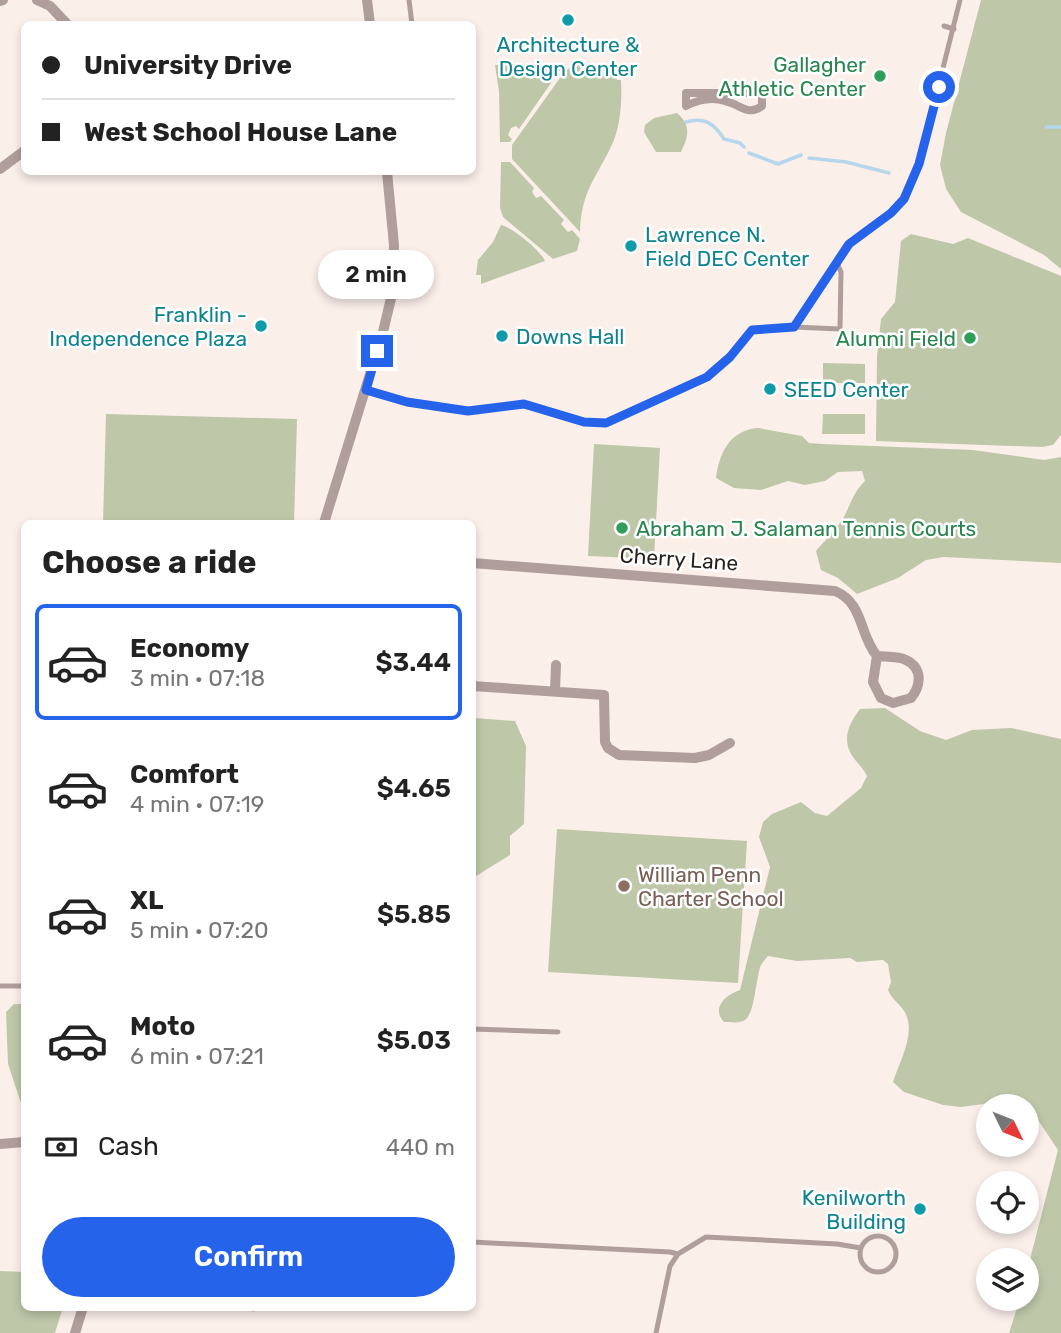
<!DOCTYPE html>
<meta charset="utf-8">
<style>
:root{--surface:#fff;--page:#f6f6f6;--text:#222;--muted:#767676;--line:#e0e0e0;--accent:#2563eb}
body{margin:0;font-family:Rubik,sans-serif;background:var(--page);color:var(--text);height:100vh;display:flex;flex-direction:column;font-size:26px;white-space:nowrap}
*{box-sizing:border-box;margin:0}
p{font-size:23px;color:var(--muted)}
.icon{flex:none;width:38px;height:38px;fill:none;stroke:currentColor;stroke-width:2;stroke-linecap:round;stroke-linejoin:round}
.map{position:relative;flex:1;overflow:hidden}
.sheet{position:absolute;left:21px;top:520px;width:455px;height:791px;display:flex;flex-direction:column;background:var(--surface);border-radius:10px;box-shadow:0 4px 10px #0003}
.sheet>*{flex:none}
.top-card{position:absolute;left:21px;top:21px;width:455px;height:154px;border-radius:10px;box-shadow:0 4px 10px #0003;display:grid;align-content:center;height:154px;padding:0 21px;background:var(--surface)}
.needle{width:46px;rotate:133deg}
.fabs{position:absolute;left:976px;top:1094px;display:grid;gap:14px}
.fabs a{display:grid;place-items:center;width:63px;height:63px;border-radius:50%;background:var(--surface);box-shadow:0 4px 10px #0003;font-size:35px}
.end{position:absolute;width:32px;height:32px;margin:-16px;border:9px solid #2563eb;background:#fff;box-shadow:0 0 0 4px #fff}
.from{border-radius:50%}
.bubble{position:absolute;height:49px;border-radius:24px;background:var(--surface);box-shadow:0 4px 10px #0003;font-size:23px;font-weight:600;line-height:49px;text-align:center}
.top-card b{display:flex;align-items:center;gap:24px;height:66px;font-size:26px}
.top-card b+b{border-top:2px solid var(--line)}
.top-card i{width:18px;height:18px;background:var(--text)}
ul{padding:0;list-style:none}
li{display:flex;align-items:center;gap:21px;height:116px;margin:0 14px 10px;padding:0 7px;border:4px solid transparent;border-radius:10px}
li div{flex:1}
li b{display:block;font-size:26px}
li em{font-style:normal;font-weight:600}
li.active{border-color:var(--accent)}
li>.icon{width:63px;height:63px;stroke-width:1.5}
h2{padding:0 21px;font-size:32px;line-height:84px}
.pay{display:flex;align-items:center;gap:18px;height:77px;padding:0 21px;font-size:26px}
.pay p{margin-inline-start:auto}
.primary-button{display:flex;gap:14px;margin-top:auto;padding:14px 21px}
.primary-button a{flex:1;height:80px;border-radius:42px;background:var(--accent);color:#fff;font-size:28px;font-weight:600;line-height:80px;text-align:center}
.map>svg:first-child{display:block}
</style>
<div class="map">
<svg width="1061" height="1333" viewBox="0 0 1061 1333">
<rect width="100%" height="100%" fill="#fbefea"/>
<path fill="#bfc7a9" d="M981 0H1061V269L1044 255 961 212 946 189 940 165 946 133Z
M555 64 560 70 519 129 516 126 511 128 508 135 512 139 510 142H500L499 92 495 65Z
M576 64H612L617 69V80H621C622 100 621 121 614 140 599 175 581 189 580 232L512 159V145L565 71Z
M677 113C691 125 689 136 681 152H656L644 132 645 125 654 118Z
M501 162H510L534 188 532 192 536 198 541 196 564 220 561 224 568 232 572 230 580 239 577 251 553 259 503 217 500 208Z
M501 225C512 227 541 251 545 261L481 284V275H476L478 260 493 242Z
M911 234 953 244 968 238 1061 276V435L1053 445 1042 447 876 441 877 357 881 319 895 302 901 241Z
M823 363 865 364V383H823Z
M106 414 297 419 294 523H103Z
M823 414H865V434H822Z
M758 428 802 436 809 443 822 444 973 450 1044 460 1061 457V563L944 557 926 560 898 578 857 594 838 578 821 570 816 551C826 539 838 528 845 515 851 502 854 492 865 481L862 471 838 472 825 481 805 485 788 481 761 490 734 488 716 478C719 453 730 430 758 428Z
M594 444 660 448 654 559 588 556Z
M885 708 920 731 946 740 972 730 1011 728 1061 739V1333H1009L1020 1299 1027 1298V1271L1058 1150 1036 1117 1027 1111V1106L1007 1101 961 1107 943 1105 904 1092 893 1082C899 1063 914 1037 907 1017 904 1006 892 1001 888 990L891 982 888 964 883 960 857 962 850 958 797 961 768 956C767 957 762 963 761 965 756 976 755 1012 746 1019 741 1024 731 1022 724 1022 711 1008 725 995 740 990L770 867 759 837 763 822 772 814 801 802 815 813 827 816 861 788 867 776C863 768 858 764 853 757 841 740 849 723 860 709Z
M472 716 475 718 515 721 526 746 524 824 510 836V855L473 878Z
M557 829 747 841 738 983 548 972Z
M14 1004H24V1112L8 1064 6 1012Z
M0 1271 24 1272V1307H63L55 1333H0Z"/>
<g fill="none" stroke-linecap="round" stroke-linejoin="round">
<path stroke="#b6d6ec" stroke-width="3.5" d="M686 122C704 117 714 123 724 139L740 143 744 147
M1046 127H1061
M749 153 778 164 801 155
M809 158 846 162 889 173"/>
<path stroke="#af9e9c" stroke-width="5" d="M409 0 412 24
M944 26 954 29
M794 327 840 329 841 272 836 261
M366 390 407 402 468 411 524 404 584 422 606 423 707 377 731 357 752 330 794 327 849 244 891 213 908 192 919 164 960 0
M0 986H24
M472 1029 558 1032
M860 1254a18 18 0 1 1 36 0a18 18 0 1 1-36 0Z
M472 1242 670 1252 678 1254
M253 1309V1307
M656 1333 670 1266 678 1254 706 1237 837 1244 861 1248"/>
<path stroke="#af9e9c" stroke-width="8" d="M686 93H762V106C748 117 740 104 725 101 712 97 698 100 686 106Z"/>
<path stroke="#af9e9c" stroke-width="10" d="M37 0 50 6 67 24
M367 0 370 24
M0 1 3 0
M0 169 24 151
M324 523 383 332 392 294 394 245 387 172
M472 563 835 591C864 603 859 635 877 656 886 657 898 656 906 660 923 668 921 686 911 698L893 703 881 698 873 682 877 656
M472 686 604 695 605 742 608 748 619 755 695 758 709 755 730 743
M555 691 556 665
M0 1144 24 1142
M75 1333 83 1307"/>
</g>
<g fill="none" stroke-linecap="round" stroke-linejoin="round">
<path stroke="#2563eb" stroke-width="9" d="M377 351 366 390 407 402 468 411 524 404 584 422 606 423 707 377 730 357 752 330 794 327 849 244 891 213 904 199 919 164 939 87"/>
</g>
<g fill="#0f9aa8" stroke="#fff" stroke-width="2.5">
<circle cx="568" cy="20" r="7"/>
<circle cx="631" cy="246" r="7"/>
<circle cx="261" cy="326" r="7"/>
<circle cx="502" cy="336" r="7"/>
<circle cx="770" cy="389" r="7"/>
<circle cx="920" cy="1209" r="7"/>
</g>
<g fill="#2e9e5b" stroke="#fff" stroke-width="2.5">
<circle cx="880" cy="76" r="7"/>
<circle cx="970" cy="338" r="7"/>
<circle cx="622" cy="528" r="7"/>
</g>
<circle fill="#8d6e63" stroke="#fff" stroke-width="2.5" cx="624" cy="886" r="7"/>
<g text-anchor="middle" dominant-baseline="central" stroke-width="5" stroke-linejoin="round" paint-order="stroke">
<g font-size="21" fill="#0d838f" stroke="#fff" text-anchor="start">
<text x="568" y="44" text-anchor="middle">Architecture &amp;<tspan x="568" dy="24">Design Center</tspan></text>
<text x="645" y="234">Lawrence N.<tspan x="645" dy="24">Field DEC Center</tspan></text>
<text x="247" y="314" text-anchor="end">Franklin -<tspan x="247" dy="24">Independence Plaza</tspan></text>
<text x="516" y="336">Downs Hall</text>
<text x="784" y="389">SEED Center</text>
<text x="906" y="1197" text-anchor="end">Kenilworth<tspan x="906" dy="24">Building</tspan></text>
</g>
<g font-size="21" fill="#27864d" stroke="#fff" text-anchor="end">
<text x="866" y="64">Gallagher<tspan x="866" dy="24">Athletic Center</tspan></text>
<text x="956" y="338">Alumni Field</text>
<text x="636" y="528" text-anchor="start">Abraham J. Salaman Tennis Courts</text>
</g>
<g font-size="21" fill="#291e1a" stroke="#fff">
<text transform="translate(679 559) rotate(4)">Cherry Lane</text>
</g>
<g font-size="21" fill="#785e54" stroke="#fff" text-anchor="start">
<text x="638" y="874">William Penn<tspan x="638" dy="24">Charter School</tspan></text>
</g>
</g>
</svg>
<div class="fabs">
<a><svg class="needle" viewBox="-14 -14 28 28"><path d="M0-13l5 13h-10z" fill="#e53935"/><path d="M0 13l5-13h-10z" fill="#767676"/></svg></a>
<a><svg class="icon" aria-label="locate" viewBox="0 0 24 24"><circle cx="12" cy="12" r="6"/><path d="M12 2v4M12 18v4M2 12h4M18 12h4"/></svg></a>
<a><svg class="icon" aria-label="layers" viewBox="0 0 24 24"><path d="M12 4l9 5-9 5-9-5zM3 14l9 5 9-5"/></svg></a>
</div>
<i class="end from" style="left:939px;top:87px"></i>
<i class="end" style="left:377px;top:351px"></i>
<div class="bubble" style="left:318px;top:250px;width:116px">2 min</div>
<div class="top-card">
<b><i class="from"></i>University Drive</b>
<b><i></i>West School House Lane</b>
</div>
<section class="sheet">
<h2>Choose a ride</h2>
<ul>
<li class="active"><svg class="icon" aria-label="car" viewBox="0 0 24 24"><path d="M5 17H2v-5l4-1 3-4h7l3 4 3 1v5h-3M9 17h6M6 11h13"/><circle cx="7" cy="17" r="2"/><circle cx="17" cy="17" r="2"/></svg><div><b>Economy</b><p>3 min · 07:18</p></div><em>$3.44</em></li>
<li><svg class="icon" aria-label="car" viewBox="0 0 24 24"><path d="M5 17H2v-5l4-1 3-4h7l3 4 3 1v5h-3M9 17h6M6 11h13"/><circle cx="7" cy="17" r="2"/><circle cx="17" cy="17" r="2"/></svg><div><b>Comfort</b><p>4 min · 07:19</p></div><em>$4.65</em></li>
<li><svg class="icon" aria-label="car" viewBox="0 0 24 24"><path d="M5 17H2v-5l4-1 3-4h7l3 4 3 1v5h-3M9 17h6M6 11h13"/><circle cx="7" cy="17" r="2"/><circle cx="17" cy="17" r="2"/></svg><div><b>XL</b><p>5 min · 07:20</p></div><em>$5.85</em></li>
<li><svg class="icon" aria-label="car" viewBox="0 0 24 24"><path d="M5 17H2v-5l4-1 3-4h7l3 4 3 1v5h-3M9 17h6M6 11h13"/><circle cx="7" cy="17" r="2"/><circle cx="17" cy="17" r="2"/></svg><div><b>Moto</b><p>6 min · 07:21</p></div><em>$5.03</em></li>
</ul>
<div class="pay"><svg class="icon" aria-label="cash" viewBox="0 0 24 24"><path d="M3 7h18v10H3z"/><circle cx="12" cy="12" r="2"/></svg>Cash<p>440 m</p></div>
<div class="primary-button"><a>Confirm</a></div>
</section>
</div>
